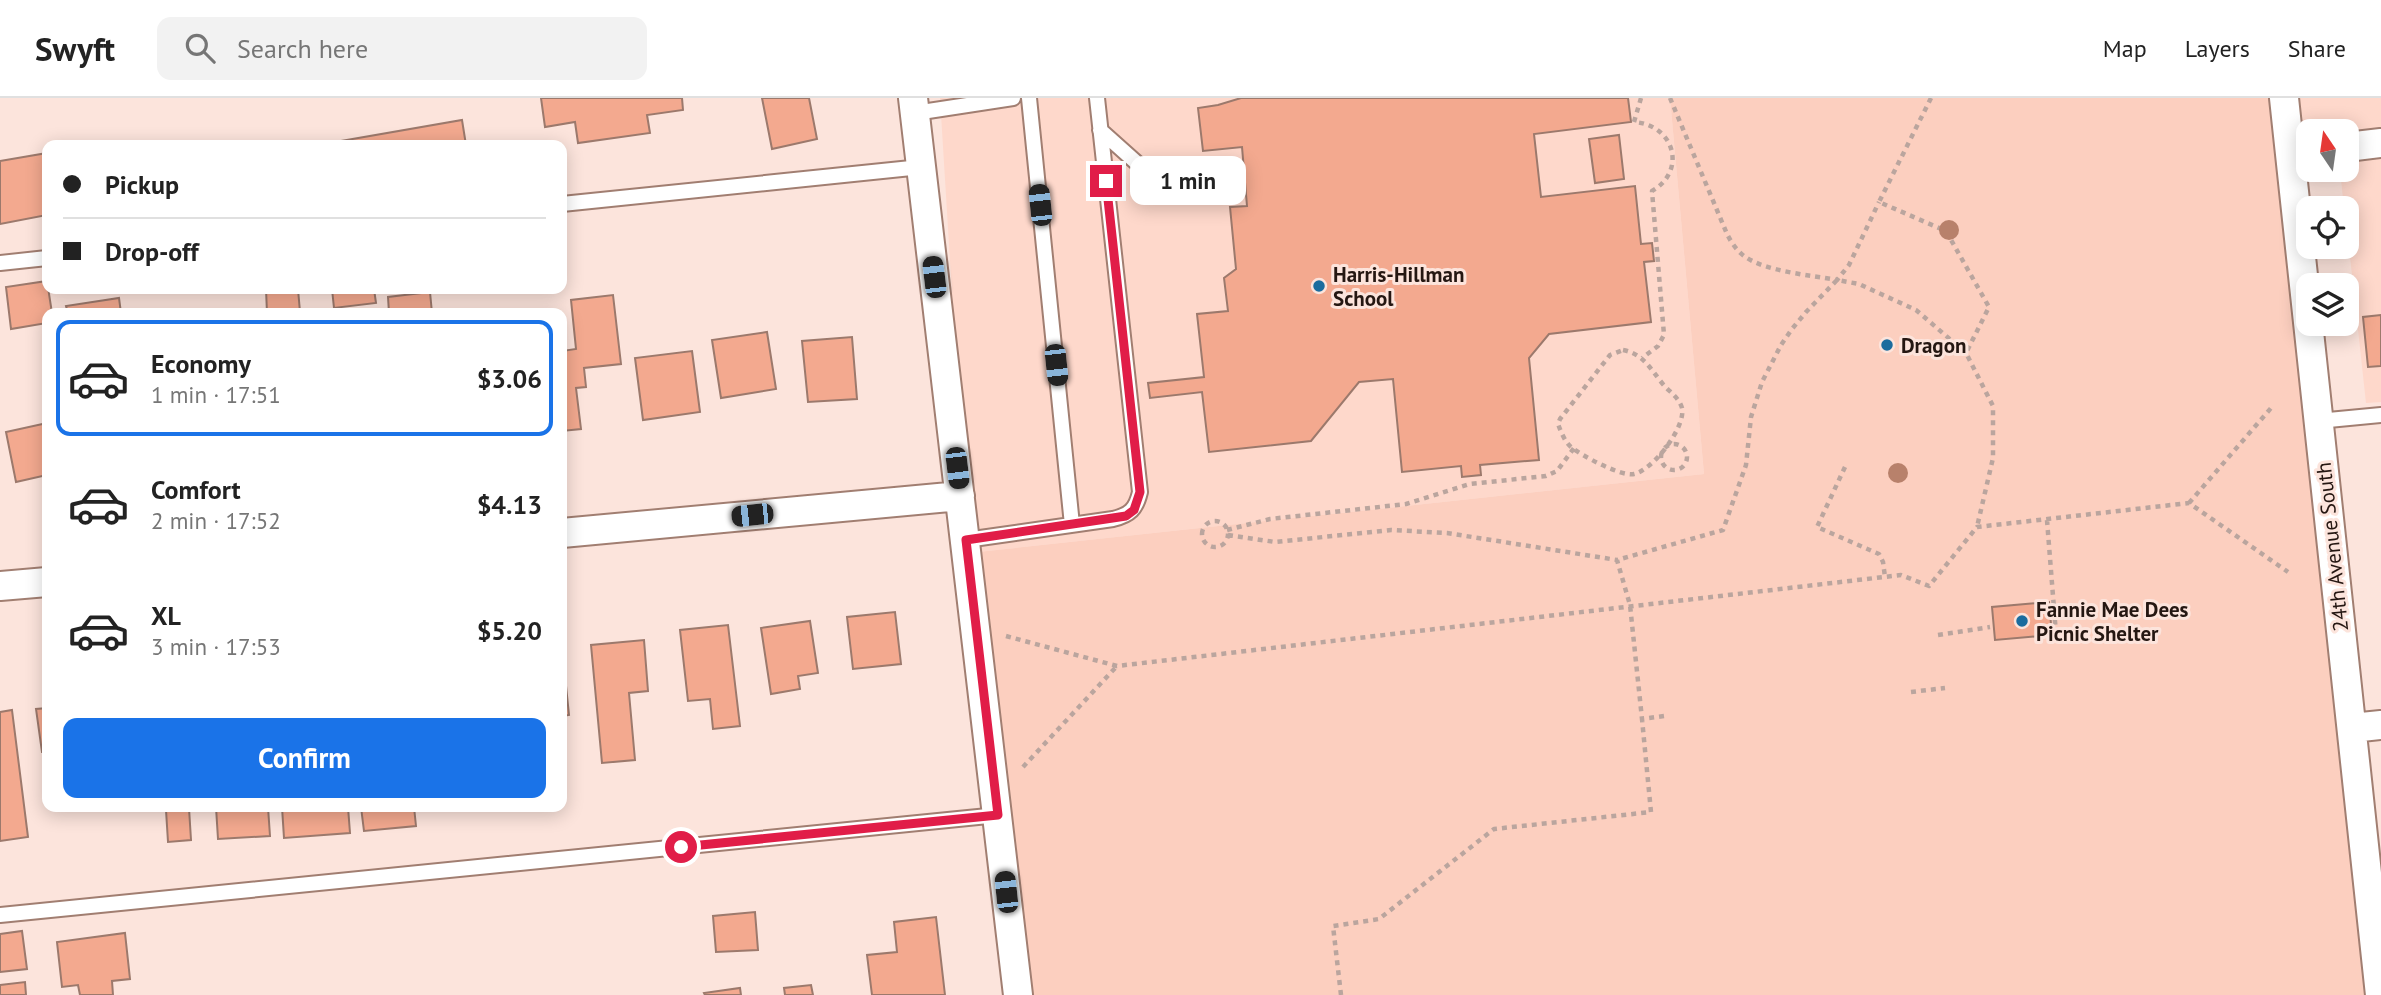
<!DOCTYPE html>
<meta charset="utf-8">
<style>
:root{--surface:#fff;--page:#f2f2f2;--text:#222;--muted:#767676;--line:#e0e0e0;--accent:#1a73e8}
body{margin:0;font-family:"PT Sans",sans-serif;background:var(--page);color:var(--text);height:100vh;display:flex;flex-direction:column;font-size:26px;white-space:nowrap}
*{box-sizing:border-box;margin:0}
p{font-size:23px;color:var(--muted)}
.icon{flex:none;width:38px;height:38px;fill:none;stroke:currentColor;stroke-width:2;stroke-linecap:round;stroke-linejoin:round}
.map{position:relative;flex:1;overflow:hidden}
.side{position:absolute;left:42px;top:210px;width:525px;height:504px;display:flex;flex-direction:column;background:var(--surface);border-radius:14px;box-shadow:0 4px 18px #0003}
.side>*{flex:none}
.banner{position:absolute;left:42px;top:42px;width:525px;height:154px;border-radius:14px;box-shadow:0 4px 18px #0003;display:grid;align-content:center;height:154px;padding:0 21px;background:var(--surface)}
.needle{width:46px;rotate:347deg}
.buttons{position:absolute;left:2296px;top:21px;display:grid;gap:14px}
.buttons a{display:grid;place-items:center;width:63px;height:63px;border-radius:14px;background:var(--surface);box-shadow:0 4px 18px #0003;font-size:35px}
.end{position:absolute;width:32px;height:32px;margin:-16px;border:9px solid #e11d48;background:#fff;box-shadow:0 0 0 4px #fff}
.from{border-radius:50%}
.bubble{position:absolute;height:49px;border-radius:14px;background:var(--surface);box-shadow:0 4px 18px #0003;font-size:23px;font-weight:700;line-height:49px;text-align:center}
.car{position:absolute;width:21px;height:42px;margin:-21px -10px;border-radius:9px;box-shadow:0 0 5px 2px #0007;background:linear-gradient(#222 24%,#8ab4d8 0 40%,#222 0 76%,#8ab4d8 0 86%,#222 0)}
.banner b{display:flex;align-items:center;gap:24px;height:66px;font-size:26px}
.banner b+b{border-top:2px solid var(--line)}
.banner i{width:18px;height:18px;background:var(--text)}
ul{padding:12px 0 0;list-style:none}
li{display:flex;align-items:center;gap:21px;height:116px;margin:0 14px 10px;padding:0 7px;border:4px solid transparent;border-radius:14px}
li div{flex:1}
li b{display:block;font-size:26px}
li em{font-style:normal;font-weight:700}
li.active{border-color:var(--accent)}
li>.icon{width:63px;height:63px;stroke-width:1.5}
.button{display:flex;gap:14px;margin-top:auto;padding:14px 21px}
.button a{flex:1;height:80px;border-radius:14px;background:var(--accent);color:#fff;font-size:28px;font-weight:700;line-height:80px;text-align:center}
header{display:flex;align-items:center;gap:42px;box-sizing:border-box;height:98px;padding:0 35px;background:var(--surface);border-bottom:2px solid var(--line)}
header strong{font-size:33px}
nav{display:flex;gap:38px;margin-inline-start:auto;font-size:24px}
.search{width:490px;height:63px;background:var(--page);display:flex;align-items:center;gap:18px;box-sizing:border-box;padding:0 24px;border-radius:14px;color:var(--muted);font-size:26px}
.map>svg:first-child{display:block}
</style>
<header>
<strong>Swyft</strong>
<div class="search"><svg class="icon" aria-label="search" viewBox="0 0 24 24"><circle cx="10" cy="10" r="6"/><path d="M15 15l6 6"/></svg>Search here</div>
<nav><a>Map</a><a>Layers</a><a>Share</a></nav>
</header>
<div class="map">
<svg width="2381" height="897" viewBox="0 0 2381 897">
<rect width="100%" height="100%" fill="#fce4dc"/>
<path fill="#fed8cb" d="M940 0H1670L1704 376 968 455Z
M2284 0H2381V304L2366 305 2347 131V110H2344L2340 72H2347V33H2308V53L2289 55Z"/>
<path fill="#fccfbf" d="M1670 0H2285L2380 897H1018L968 455 1704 376Z"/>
<path fill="#f3a98f" stroke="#9c796c" stroke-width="2" d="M541 0H682L683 12 647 17 650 35 578 45 575 24 545 29Z
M762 0H809L817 41 772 51Z
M1241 0H1628L1631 24 1534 36 1541 99 1635 88 1641 146 1652 145 1654 163 1644 164 1651 224 1549 236 1529 260 1539 362 1480 367 1481 377 1462 379 1461 368 1402 374 1393 281 1359 284 1311 343 1209 354 1202 294 1150 300 1148 285 1204 279 1197 216 1228 213 1224 180 1236 171 1230 109 1247 108 1242 49 1203 53 1198 10 1218 7Z
M462 22 466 47H318Z
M1619 37 1624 81 1595 85 1589 41Z
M47 55V117L0 126V63Z
M47 183 52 215H47V225L11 231 6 189Z
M266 191H298L300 214 267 215Z
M332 191H374L376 205 334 210Z
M430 194 432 215H389L388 199Z
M613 197 621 266 584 270 586 289 576 290 581 331 562 333V253L576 251 571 202Z
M119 200 121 215H68L66 208Z
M2381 217V268L2368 269 2363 219Z
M767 234 776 291 721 300 712 242Z
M852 239 857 301 808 304 802 243Z
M692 253 700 314 643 322 635 260Z
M47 325V377L16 384 6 334Z
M2049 504 2052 537 1995 542 1992 509Z
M895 514 901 566 853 571 847 519Z
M810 523 818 575 798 578 800 591 771 596 761 530Z
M728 527 740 628 713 631 710 601 688 603 680 532Z
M644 542 648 593 629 595 635 662 602 665 591 547Z
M562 549 569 617 562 618Z
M47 610V654H42L36 611Z
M12 612 28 739 0 743V614Z
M216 709H268L270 738 218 741Z
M282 709H348L350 735 284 740Z
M361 709H414L416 728 364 733Z
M189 710 191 742 168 744 166 712Z
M755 814 758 852 716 854 713 818Z
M936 819 945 897H872L867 857 897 854 894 824Z
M22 833 27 871 0 874V836Z
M125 835 130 881 112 883 113 897H80L78 887 62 889 57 844Z
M25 884 26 897H0V887Z
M811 887 813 897H785L784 890Z
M740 890 741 897H705L704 895Z"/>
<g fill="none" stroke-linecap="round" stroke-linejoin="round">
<defs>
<path id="service" d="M1029 0 1072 427
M915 15 1013 0
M1100 32 1157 83 1219 81
M562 106 921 69
M0 165 47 160
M2318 323 2381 317
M966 442 1113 421C1130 417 1136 411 1140 394L1097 0
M0 817 998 717"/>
<path id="minor" d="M913 0 1018 897
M2284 0 2380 897
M2347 49 2381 45
M562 435 960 398
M0 488 47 484
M2352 630 2381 627"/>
</defs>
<use href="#service" stroke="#a17e71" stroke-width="18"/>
<use href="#minor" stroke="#a17e71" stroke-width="32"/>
<path stroke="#baa59e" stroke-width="4.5" stroke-dasharray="5 5" stroke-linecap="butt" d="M1641 0 1634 24C1675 27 1687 73 1652 93L1664 237 1658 248 1642 260
M1670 0 1727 136C1731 144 1737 153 1744 158 1766 174 1811 177 1837 182L1849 167 1879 104
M1931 0 1879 104 1946 133 1989 209 1966 255
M1623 252C1643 256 1650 270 1662 285 1669 294 1679 299 1682 310 1686 329 1653 372 1634 376 1622 379 1582 358 1571 349 1565 344 1561 334 1558 326L1560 321 1610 257Z
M1661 359a13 13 0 1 1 26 0a13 13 0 1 1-26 0Z
M1845 369 1817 429 1879 456 1883 464 1885 479
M2189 405 2271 310
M2047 422 2056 536
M1202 436a13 13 0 1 1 26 0a13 13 0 1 1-26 0Z
M1227 432 1270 421 1406 406 1470 386 1546 378 1557 373 1574 350
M1228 437 1275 444 1391 432 1447 435 1617 462
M1938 537 1990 529
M1006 538 1117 568 1901 477 1929 488 1977 429 2189 405 2288 474
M1911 594 1945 590
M1664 618 1642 621 1630 507 1617 462 1723 432 1746 367 1751 319 1762 284 1781 247 1792 231 1806 214 1837 182 1859 186 1916 212 1966 255 1993 308V360L1977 429
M1023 669 1117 568
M1341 897 1333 828 1379 821 1494 731 1651 714 1642 621"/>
<use href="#service" stroke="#fff" stroke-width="14"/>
<use href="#minor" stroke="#fff" stroke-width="28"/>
</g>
<g fill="#b8816b">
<circle cx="1949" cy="132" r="10"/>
<circle cx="1898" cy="375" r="10"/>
</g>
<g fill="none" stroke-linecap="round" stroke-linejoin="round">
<path stroke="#e11d48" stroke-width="9" d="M681 749 998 717 966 442 1126 418 1134 412 1140 394 1106 83"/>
</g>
<g fill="#1b6c9e" stroke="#fce4dc" stroke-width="2.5">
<circle cx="1319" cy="188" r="7"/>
<circle cx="1887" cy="247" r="7"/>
<circle cx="2022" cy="523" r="7"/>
</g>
<g text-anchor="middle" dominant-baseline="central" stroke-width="6" stroke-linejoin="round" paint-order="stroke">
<g font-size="21" font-weight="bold" fill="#251712" stroke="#fce4dc" text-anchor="start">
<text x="1333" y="176">Harris-Hillman<tspan x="1333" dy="24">School</tspan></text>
<text x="1901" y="247">Dragon</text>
<text x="2036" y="511">Fannie Mae Dees<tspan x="2036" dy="24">Picnic Shelter</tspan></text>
</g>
<g font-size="21" fill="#251712" stroke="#fce4dc">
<text transform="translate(2332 449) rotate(-96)">24th Avenue South</text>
</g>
</g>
</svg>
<div class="buttons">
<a><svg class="needle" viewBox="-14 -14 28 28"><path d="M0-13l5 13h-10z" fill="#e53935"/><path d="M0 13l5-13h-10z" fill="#767676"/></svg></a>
<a><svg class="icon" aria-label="locate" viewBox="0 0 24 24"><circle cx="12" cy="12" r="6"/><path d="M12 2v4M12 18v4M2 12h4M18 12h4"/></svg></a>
<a><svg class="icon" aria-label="layers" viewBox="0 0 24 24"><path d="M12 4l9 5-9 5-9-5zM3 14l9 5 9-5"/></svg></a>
</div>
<i class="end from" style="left:681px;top:749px"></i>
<i class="end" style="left:1106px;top:83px"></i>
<div class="bubble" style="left:1130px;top:58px;width:116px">1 min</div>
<i class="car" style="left:1040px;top:107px;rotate:354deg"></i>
<i class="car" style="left:934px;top:179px;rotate:353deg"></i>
<i class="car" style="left:1056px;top:267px;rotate:174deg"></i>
<i class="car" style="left:957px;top:370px;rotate:173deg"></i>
<i class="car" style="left:752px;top:417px;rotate:264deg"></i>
<i class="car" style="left:1006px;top:794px;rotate:354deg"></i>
<div class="banner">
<b><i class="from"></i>Pickup</b>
<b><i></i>Drop-off</b>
</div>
<section class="side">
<ul>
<li class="active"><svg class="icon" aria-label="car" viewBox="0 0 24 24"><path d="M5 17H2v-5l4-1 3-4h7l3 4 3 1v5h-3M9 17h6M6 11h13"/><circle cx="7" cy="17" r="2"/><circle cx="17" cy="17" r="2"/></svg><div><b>Economy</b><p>1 min · 17:51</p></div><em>$3.06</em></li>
<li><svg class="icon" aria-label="car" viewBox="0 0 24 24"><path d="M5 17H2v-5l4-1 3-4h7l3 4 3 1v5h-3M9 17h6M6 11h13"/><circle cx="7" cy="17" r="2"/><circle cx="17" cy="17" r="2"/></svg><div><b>Comfort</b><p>2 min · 17:52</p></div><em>$4.13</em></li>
<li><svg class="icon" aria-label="car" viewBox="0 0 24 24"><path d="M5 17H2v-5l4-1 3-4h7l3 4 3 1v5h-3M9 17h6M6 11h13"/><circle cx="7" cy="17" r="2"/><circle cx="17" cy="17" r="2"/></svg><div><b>XL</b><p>3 min · 17:53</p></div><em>$5.20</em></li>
</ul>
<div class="button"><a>Confirm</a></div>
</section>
</div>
